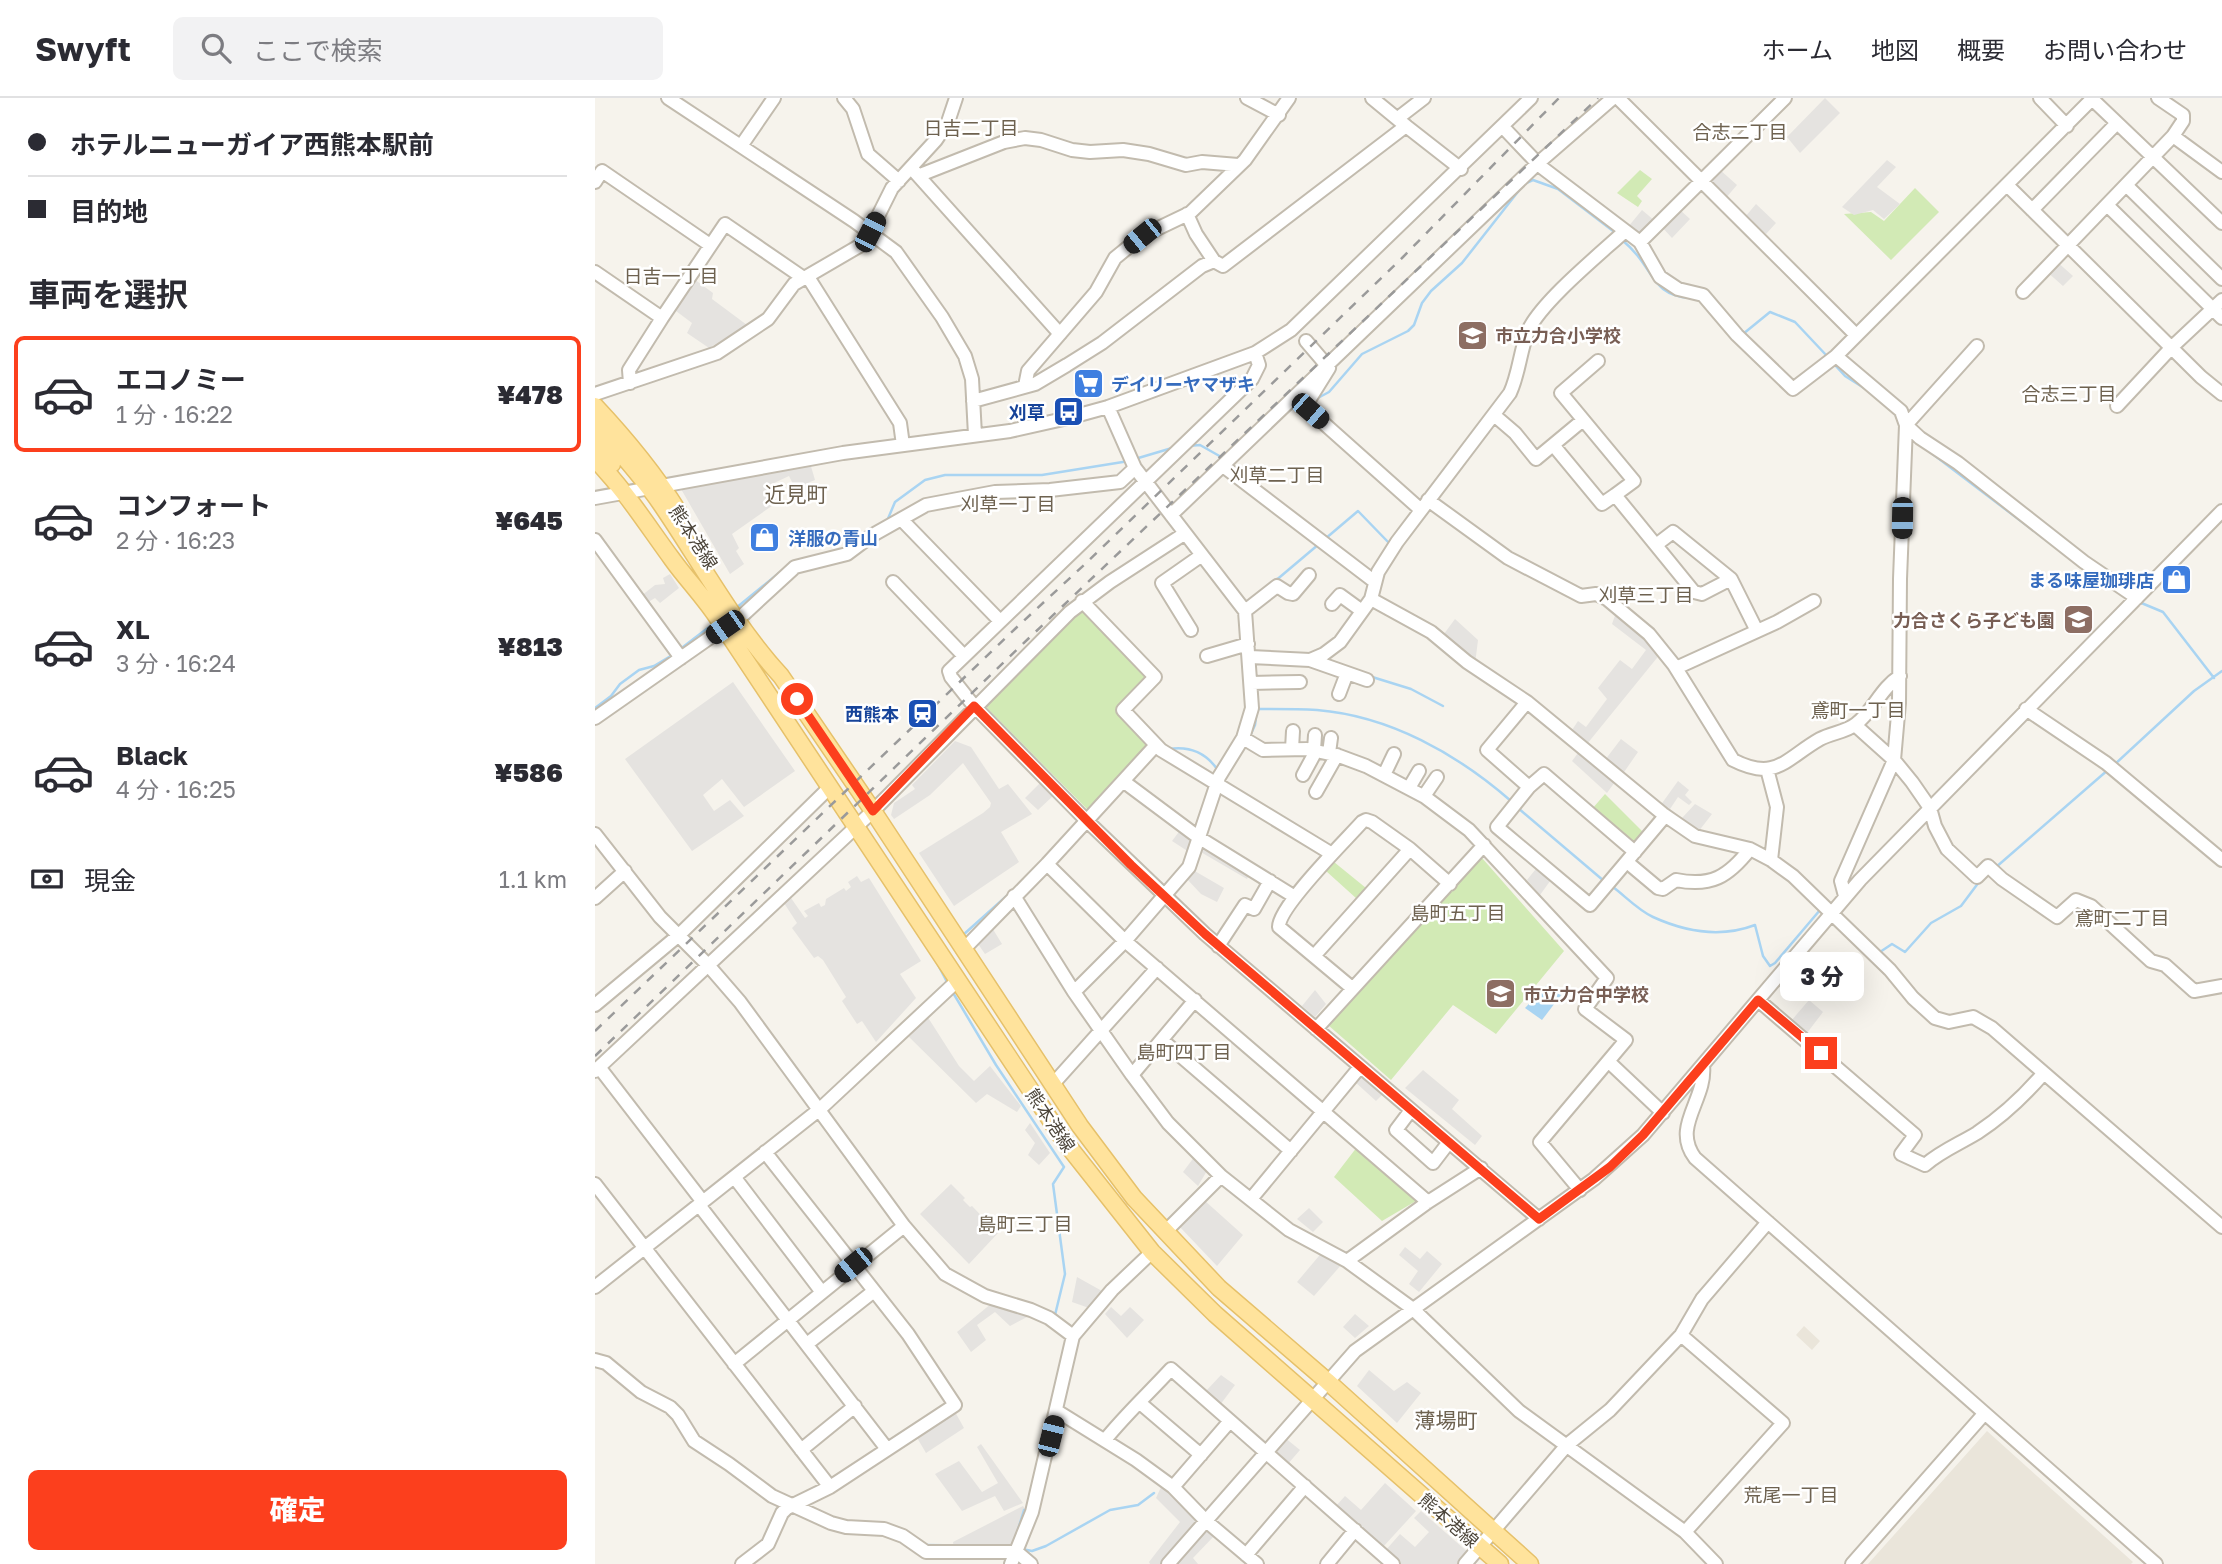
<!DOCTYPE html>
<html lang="ja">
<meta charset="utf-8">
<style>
:root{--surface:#fff;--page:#f2f2f3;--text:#2b2b33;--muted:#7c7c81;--line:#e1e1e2;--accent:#fc3f1d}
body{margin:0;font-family:"Golos Text","Noto Sans JP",sans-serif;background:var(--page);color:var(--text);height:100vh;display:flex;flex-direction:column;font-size:26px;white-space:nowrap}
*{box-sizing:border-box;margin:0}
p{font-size:23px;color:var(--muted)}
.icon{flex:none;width:38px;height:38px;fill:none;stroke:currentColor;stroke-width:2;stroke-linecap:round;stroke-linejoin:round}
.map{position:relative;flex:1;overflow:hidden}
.details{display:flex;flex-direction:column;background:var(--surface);width:595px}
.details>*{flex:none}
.banner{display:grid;align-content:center;height:154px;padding:0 28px;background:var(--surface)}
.end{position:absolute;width:32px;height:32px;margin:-16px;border:9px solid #fc3f1d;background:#fff;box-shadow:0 0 0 4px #fff}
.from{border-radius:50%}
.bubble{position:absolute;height:49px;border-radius:10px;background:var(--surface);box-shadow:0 7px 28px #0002;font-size:23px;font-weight:800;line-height:49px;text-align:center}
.car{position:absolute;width:21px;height:42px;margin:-21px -10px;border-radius:9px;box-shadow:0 0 5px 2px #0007;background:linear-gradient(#222 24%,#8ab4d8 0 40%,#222 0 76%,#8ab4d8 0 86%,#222 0)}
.banner b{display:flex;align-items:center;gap:24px;height:66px;font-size:26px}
.banner b+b{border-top:2px solid var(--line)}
.banner i{width:18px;height:18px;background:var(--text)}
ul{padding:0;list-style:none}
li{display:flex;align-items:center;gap:21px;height:116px;margin:0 14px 10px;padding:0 14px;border:4px solid transparent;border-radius:10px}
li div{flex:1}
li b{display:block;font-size:26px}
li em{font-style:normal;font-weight:800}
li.current{border-color:var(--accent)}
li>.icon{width:63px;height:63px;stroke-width:1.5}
h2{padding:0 28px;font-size:32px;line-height:84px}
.pay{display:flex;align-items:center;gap:18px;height:77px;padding:0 28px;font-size:26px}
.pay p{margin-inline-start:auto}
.cta{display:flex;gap:14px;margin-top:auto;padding:14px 28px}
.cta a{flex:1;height:80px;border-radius:10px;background:var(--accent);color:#fff;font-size:28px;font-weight:800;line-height:80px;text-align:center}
header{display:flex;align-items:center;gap:42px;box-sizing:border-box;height:98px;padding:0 35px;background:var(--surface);border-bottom:2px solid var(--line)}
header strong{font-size:33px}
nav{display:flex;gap:38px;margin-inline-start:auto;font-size:24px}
.search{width:490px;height:63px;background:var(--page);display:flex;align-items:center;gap:18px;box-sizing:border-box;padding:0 24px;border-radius:10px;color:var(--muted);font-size:26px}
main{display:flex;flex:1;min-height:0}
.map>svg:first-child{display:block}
</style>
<header>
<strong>Swyft</strong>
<div class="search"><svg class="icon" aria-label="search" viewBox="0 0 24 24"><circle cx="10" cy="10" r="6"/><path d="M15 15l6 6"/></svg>ここで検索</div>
<nav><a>ホーム</a><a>地図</a><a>概要</a><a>お問い合わせ</a></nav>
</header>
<main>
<section class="details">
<div class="banner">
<b><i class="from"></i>ホテルニューガイア西熊本駅前</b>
<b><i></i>目的地</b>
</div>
<h2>車両を選択</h2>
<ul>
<li class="current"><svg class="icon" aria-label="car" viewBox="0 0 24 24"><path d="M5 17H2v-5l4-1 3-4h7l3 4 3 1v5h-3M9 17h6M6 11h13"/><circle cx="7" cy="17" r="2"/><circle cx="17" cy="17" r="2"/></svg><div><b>エコノミー</b><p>1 分 · 16:22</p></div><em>¥478</em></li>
<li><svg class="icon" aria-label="car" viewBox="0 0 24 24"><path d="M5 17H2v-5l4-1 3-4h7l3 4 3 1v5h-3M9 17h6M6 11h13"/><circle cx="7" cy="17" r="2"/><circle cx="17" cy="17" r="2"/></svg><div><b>コンフォート</b><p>2 分 · 16:23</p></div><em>¥645</em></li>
<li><svg class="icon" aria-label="car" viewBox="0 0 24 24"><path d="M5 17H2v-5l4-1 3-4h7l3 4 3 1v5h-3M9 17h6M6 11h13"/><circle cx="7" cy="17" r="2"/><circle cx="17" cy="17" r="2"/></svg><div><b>XL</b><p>3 分 · 16:24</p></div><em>¥813</em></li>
<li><svg class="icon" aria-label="car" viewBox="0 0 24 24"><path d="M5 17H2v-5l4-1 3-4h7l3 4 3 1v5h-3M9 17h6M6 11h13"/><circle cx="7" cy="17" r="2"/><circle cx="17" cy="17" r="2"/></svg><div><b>Black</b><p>4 分 · 16:25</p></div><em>¥586</em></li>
</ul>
<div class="pay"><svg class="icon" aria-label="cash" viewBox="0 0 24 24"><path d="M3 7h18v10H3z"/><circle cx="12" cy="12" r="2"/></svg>現金<p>1.1 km</p></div>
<div class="cta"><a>確定</a></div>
</section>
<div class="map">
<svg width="1627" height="1466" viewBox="0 0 1627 1466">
<rect width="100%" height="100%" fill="#f6f3ec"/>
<path fill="#eae5da" d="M1209 1228 1225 1243 1217 1252 1201 1237Z
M1392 1333 1538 1464 1536 1466H1273Z"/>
<path fill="#d2eab5" d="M1045 72 1057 81 1042 98 1047 103 1043 109 1022 95Z
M1320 90 1344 114 1296 162 1249 116 1276 114 1289 123Z
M489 510 558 579 523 614 554 647 494 713 389 607Z
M1010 696 1048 734 1039 747 997 711Z
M887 760 969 853 901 936 858 907 796 982 733 927Z
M739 764 771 790 762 801 731 773Z
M762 1049 821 1103 787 1123 739 1079Z"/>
<path fill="#e5e3e0" d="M1230 0 1245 15 1205 55 1192 39Z
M1292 62 1301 69 1282 89 1305 106 1289 121 1278 112 1259 117 1247 109Z
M1124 71 1142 87 1130 101 1112 82Z
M1161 106 1181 125 1171 136 1150 119Z
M1084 111 1095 121 1077 140 1065 127Z
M1047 112 1060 123 1044 139 1033 129Z
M1460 162 1478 178 1468 188 1451 173Z
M99 181 118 195 117 201 152 227 114 250 92 235 97 225 81 213Z
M215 365 220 382 200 390 194 378 177 386 181 405 137 436 144 450 141 453 149 466 135 476 86 391Z
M75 476 84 490 65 505 60 500 50 506 46 498 60 487 70 486 68 480Z
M1022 512 1066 555 992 646 977 632 983 623 991 629 1012 601 1003 590 1025 562 1037 571 1051 552 1017 526Z
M860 521 883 542 880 566 846 540Z
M138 584 200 673 149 709 127 681 108 697 119 713 135 702 149 718 97 753 30 661Z
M1026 641 1043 654 1027 677 1010 662Z
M360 643 376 649 404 691 413 686 437 716 406 734 424 764 359 808 324 755 388 715 395 709 396 705 368 665 335 697 299 721 296 717 299 705 320 691 317 687Z
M986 651 1022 681 1012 695 977 663Z
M1083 683 1094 692 1090 697 1097 704 1094 707 1083 699 1075 711 1087 720 1100 706 1117 716 1100 738 1065 708Z
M445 685 458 698 443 712 430 700Z
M586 731 598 741 594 754 577 743Z
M607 741 655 775 652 781 604 753Z
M944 767 958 779 945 797 932 782Z
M598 772 629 790 622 804 606 796 591 780Z
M262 778 266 784 274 780 326 863 305 876 321 900 281 944 267 923 262 926 247 903 251 899 228 862 223 858 219 860 197 830 202 825 189 805 196 800 210 820 213 818 209 813 224 805 226 809 230 807 231 801 249 790 251 793 256 789 253 784Z
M396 828 407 846 390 856 381 843Z
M720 892 731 906 720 919 707 908Z
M1214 902 1228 914 1212 935 1196 923Z
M332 918 364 968 379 983 395 968 426 1008 422 1014 392 996 381 1005 311 936Z
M828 972 864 1002 857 1011 887 1038 880 1047 810 990Z
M764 976 789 995 781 1003 759 983Z
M435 1025 455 1055 444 1067 433 1057 440 1045 430 1032Z
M600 1058 613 1071 603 1088 588 1074Z
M356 1086 370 1100 368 1102 375 1109 377 1108 403 1135 374 1166 325 1116Z
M609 1102 648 1137 622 1168 583 1127Z
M714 1110 728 1124 718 1134 702 1121Z
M810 1149 825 1161 832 1153 847 1166 824 1194 814 1186 823 1173 804 1157Z
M729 1152 747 1166 719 1198 702 1184Z
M482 1179 507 1193 494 1210 477 1204Z
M397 1205 434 1218 415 1228 400 1214 382 1227 391 1242 376 1254 362 1234Z
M516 1209 526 1218 535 1209 549 1222 532 1240 510 1216Z
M760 1216 774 1228 760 1240 748 1229Z
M774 1272 799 1293 812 1284 826 1295 802 1325 762 1288Z
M626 1277 640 1287 625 1307 611 1293Z
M359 1312 369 1330 331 1355 321 1338Z
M689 1339 705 1352 692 1367 677 1354Z
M386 1346 428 1405 409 1413 400 1398 367 1413 340 1376 364 1363 387 1394 403 1385 382 1349Z
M790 1385 821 1413 788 1449 741 1408 750 1398 766 1412Z
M567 1387 607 1424 566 1466H555L554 1464 585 1424 561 1400Z
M428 1408 433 1415 419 1451 359 1450 358 1444Z
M826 1413 875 1456 866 1466H804L790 1453 805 1436 820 1449 834 1434 819 1420Z
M612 1428 621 1436 598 1460 603 1466H579Z"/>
<path fill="#a9d4f2" d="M953 886 966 897 947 922 930 910Z"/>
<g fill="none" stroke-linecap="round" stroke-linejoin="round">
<path stroke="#a9d4f2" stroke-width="2.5" d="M1026 141C1032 146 1037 151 1042 157 1060 179 1061 197 1095 200
M1148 236 1175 214 1200 224 1232 258
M1239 266 1250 278 1269 290
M721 301 734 294 767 256 813 233 819 227 827 205 836 193 867 165 929 86 938 82 963 91 1022 136
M1299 313 1307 332
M683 323 703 304H708
M593 348 605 347 628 360
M1331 351 1468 455
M540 361 577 350
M292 423 300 404 330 382 350 377H447L534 363
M730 441 763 413 795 446
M1496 476 1516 490
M679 484 724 446
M1544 504 1568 514 1619 580
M141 510 184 475
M84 552 118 526
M774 578 816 591 848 608
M0 610 16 598 25 586 44 572 59 568 79 556
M654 640 660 627 662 611C682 611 702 611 722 612 795 618 862 656 916 703
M574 651C594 648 610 654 622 671
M1519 667 1599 593 1627 573
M841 700 853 708
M923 710 1009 783
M865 717 871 722
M882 731 894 744
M1400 770 1514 671
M1018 789C1030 798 1043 812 1058 819 1091 834 1126 840 1160 827L1168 858 1175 868 1180 865 1225 812
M368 837 415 795
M1282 851 1285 854 1297 846 1310 854 1336 825 1366 808 1384 784
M341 863 352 884
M357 893 401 967 469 1069 458 1086 470 1176 460 1217 477 1231
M151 1386 163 1395
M422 1435 429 1412
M330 1447 404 1448
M427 1451 437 1453 451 1448 515 1412 543 1407 559 1395"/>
<defs>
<path id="minor" d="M73 0 259 123 301 154 347 219 370 258 377 281 380 337
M249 0 258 11 273 56 304 83
M652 0 684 17
M1023 0 1261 237
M1445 0 1472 28
M1497 1 1627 125
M803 20 829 0
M811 28 866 71
M907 28 945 68 1045 144 1065 179 1083 191 1108 197 1142 237 1198 291 1241 258 1498 0
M1578 38 1627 74
M146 48 179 0
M319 73 465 236
M325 77 409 44 430 40 446 42 477 52 495 54 528 52 554 56 591 67 607 64 643 67
M0 84 7 73 115 147
M1412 87 1606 279 1627 296
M1531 87 1627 181
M1513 108 1627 220
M1437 112 1522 25
M592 116 601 136 619 163
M1045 144 1190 0
M0 174 67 220 34 272 35 285
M213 179 305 325 308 347
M1428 194 1578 38 1588 23V17L1563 0
M67 220 130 126 210 181
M711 243 734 270 711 307 715 313 826 412
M660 255 664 267 657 281 354 573 356 579 379 608 492 723 610 836 944 1121
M1241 258 1306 313 1311 327 1305 481 1304 605 1299 662 1246 783 1250 798
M1003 263 966 295 1039 383 1020 397
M430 288 433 273 501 194 520 160 547 138 595 115 650 62 694 0
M0 296 122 255 173 221 199 186 266 147 275 134 297 90 341 42 353 24 361 0
M378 303 440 286 472 267 507 245 607 168 619 163 628 168 811 28 777 0
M1522 308 1577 249 1627 202
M899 317 920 335 941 361 988 322
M1311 327 1325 340 1363 365 1489 464 1542 500
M1311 327 1382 248
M959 348 1007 406 1020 397 1099 494 1107 496 1136 481
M628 368 780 484
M0 400 248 355 415 333 473 320 513 309 660 255 696 232 936 0
M833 402 913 460 986 498 1001 496 1012 501 1054 536 1079 567 1138 662C1181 684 1190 661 1225 641 1236 635 1251 634 1261 626 1278 613 1286 590 1305 578
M576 417 942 66 1018 0
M306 421 405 523
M0 442 86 560
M1061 447 1078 434 1136 481 1162 533
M298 484 369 558
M776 501 836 534 872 564 932 604 1068 716 1100 738 1155 751 1176 762 1198 778 1295 872 1318 900 1340 920 1354 924 1378 919 1397 930 1627 1129
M487 503 560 579 528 612 566 652 737 756
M737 506 745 497 767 513
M650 513 682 488 693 495 698 496 714 477
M149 516 200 469 252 456 276 438 331 407 400 394 455 392 525 384 540 370
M596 532 567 485 607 457
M612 558 653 546
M655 559 715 562 729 556 745 544 776 501 783 474 802 444 915 295C924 276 925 253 933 233 946 204 1005 156 1030 133
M715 562 772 582
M1081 570 1182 524 1219 503
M656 585 705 584
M744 596 752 575
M932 604 892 652 934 689
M1431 611 1511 665 1627 762
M0 620 130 529
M1260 627 1299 662 1317 684 1335 710 1340 728 1352 751 1382 779 1393 768 1407 781 1462 819 1481 802 1496 808 1556 863 1570 867 1599 893 1627 888
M648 640 668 652 712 651 744 658 771 668 830 699 874 732 1012 880 990 911 1031 942 945 1044 985 1092
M697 651 698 633
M719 652 720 637
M734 655 736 640
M1172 671 1182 709 1176 762
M708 677 721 653
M789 677 799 656
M528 683 603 739 700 799
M814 690 824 673
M721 694 742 657
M829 698 842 679
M0 736 65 819 113 867 145 904 309 1128 350 1176 390 1198 436 1212 454 1220 478 1238 437 1414 416 1466
M1040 754 949 676 934 689 902 729 995 807 1070 718
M1032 764 1063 790 1068 791 1081 782C1116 789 1133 779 1155 751
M452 766 530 843 833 1104
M419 798 479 894 537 977 573 1025 626 1078 694 1132 752 1163 818 1211 924 1313 1090 1434 1121 1466
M0 800 30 773
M623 848 650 807 659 811 675 783
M368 852 452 766 561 647
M719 858 815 751
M757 890 684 829C683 809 751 742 767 724L771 722 777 724 815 751 855 786
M479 894 530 843 594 769 624 679 648 640 657 610 650 513 540 370 513 309
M1163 902 1320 1037 1306 1056 1330 1067C1346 1053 1364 1046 1382 1035 1408 1018 1428 999 1448 976
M0 907 84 837 234 690
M721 931 889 747
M567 942 696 1053
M1014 964 1068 1015
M1108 967C1112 1002 1076 1028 1100 1060L1561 1466
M4 969 108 1104
M0 973 278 713 475 514 515 484 589 436
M537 977 600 902
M458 986 562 870
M816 1012 801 1032 838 1065 854 1044
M140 1080 226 1193
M0 1086 235 1389
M656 1101 765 969
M104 1107 292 1351
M570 1134 626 1078
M752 1163 833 1104 886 1070
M0 1189 225 1011 362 883
M1086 1237 1188 1325 1090 1434
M478 1238 517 1192 557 1154
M212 1246 279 1193
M0 1262 11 1265 46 1294 75 1309 83 1317 99 1343 134 1366 177 1398 236 1425 251 1429 289 1431 308 1438 331 1454H422L436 1466
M139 1266 309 1128
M545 1305 606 1357
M462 1313 541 1362 578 1389 611 1423 662 1466
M510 1342C531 1316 554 1295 576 1271L798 1466
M206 1352 260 1308
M578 1389 635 1323
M651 1457 710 1388
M147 1466 173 1446 187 1415 192 1410 235 1389 360 1307 313 1236 170 1054
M573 1466 760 1253 999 1081 1048 1037 1265 782 1627 413
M732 1466 760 1432
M870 1466 972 1347 1015 1312 1086 1237 1107 1201 1173 1124
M1257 1466 1389 1316"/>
<path id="major" d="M0 308C31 341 59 375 83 413
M0 326C23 352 46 377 66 406 105 463 139 527 186 578L278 713 485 1028 539 1100 624 1190 732 1283 935 1466
M0 346 17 366
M0 361C30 392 52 427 77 461 92 482 110 500 124 522L470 1044 557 1154 620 1216 905 1466"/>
</defs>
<use href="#minor" stroke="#c2bbae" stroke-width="16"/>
<use href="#major" stroke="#e6c16a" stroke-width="19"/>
<use href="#minor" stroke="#fff" stroke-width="12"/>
<use href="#major" stroke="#ffe39c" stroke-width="16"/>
<path stroke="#9a9a9a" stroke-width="2.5" stroke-dasharray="9 9" stroke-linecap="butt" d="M0 933 421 530 489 467 808 159 964 0
M0 958 433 541 1003 0"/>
</g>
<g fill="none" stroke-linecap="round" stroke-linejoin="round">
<path stroke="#fc3f1d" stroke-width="9" d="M202 601 278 713 379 608 536 767 610 836 944 1121 1015 1069 1048 1037 1163 902 1226 955"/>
</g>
<defs>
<symbol id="school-square" viewBox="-11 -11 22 22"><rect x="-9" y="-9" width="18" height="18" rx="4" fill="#8d6e63" stroke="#fff"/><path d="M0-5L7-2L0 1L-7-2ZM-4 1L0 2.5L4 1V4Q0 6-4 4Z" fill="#fff"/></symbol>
<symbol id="supermarket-square" viewBox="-11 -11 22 22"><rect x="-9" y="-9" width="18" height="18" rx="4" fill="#3f7fe0" stroke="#fff"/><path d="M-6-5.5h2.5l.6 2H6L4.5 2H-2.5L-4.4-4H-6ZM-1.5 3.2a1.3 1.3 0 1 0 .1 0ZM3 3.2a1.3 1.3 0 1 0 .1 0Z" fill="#fff"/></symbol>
<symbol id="bus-square" viewBox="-11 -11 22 22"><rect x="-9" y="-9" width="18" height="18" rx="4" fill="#1a4fb4" stroke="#fff"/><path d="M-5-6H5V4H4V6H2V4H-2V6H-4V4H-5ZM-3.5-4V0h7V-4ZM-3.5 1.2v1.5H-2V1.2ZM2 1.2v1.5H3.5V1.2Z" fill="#fff"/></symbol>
<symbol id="shop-square" viewBox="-11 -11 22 22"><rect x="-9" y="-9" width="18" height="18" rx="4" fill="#3f7fe0" stroke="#fff"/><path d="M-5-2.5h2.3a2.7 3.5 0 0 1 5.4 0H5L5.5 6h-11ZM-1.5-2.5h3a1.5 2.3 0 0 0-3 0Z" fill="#fff"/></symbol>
<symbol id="station-square" viewBox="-11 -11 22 22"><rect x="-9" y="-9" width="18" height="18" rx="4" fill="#1a4fb4" stroke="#fff"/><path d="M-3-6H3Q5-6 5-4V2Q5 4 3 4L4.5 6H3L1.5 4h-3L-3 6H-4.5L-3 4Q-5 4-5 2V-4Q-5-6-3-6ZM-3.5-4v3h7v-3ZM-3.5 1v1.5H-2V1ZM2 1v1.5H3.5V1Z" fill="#fff"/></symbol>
</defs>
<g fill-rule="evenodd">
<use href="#school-square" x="860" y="220" width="35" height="35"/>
<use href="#supermarket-square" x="476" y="268" width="35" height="35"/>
<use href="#bus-square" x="456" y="296" width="35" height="35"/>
<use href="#shop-square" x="152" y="422" width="35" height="35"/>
<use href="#shop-square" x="1564" y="464" width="35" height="35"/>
<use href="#school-square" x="1466" y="504" width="35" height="35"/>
<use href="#station-square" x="310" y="598" width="35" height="35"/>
<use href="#school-square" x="888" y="878" width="35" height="35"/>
</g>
<g text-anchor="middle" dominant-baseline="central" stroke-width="5" stroke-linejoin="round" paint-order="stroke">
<g font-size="18" font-weight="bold" fill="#785e54" stroke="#fff" text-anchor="start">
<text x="900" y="237">市立力合小学校</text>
<text x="1460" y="522" text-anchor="end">力合さくら子ども園</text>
<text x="928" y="896">市立力合中学校</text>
</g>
<g font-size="18" font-weight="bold" fill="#366cbe" stroke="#fff" text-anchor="start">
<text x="516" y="286">デイリーヤマザキ</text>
<text x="193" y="440">洋服の青山</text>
<text x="1559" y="482" text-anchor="end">まる味屋珈琲店</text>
</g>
<g font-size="18" font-weight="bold" fill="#164399" stroke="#fff" text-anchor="end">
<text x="450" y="314">刈草</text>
<text x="304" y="616">西熊本</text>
</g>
<g font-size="18" fill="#4b4439" stroke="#fff">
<text transform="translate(99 439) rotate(57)">熊本港線</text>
<text transform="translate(456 1022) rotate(56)">熊本港線</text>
<text transform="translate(854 1422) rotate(41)">熊本港線</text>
</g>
<g font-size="19" fill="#6e6250" stroke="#fff">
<text x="376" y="29">日吉二丁目</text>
<text x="1145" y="33">合志二丁目</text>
<text x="76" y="177">日吉一丁目</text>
<text x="1474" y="295">合志三丁目</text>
<text x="682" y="376">刈草二丁目</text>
<text x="413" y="405">刈草一丁目</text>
<text x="1051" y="496">刈草三丁目</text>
<text x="1263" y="611">鳶町一丁目</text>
<text x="863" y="814">島町五丁目</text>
<text x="1527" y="819">鳶町二丁目</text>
<text x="589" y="953">島町四丁目</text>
<text x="430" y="1125">島町三丁目</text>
<text x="1196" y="1396">荒尾一丁目</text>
</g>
<g font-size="21" fill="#6e6250" stroke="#fff">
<text x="201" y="396">近見町</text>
<text x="851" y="1322">薄場町</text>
</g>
</g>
</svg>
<i class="end from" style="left:202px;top:601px"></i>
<i class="end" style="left:1226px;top:955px"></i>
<div class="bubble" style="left:1185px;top:854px;width:84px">3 分</div>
<i class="car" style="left:275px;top:134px;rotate:27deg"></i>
<i class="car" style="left:547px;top:138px;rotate:231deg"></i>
<i class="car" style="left:715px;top:313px;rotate:131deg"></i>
<i class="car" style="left:1307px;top:420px;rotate:181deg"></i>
<i class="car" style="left:130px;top:529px;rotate:235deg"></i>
<i class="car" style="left:258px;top:1167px;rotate:231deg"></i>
<i class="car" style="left:456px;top:1338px;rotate:14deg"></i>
</div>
</main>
